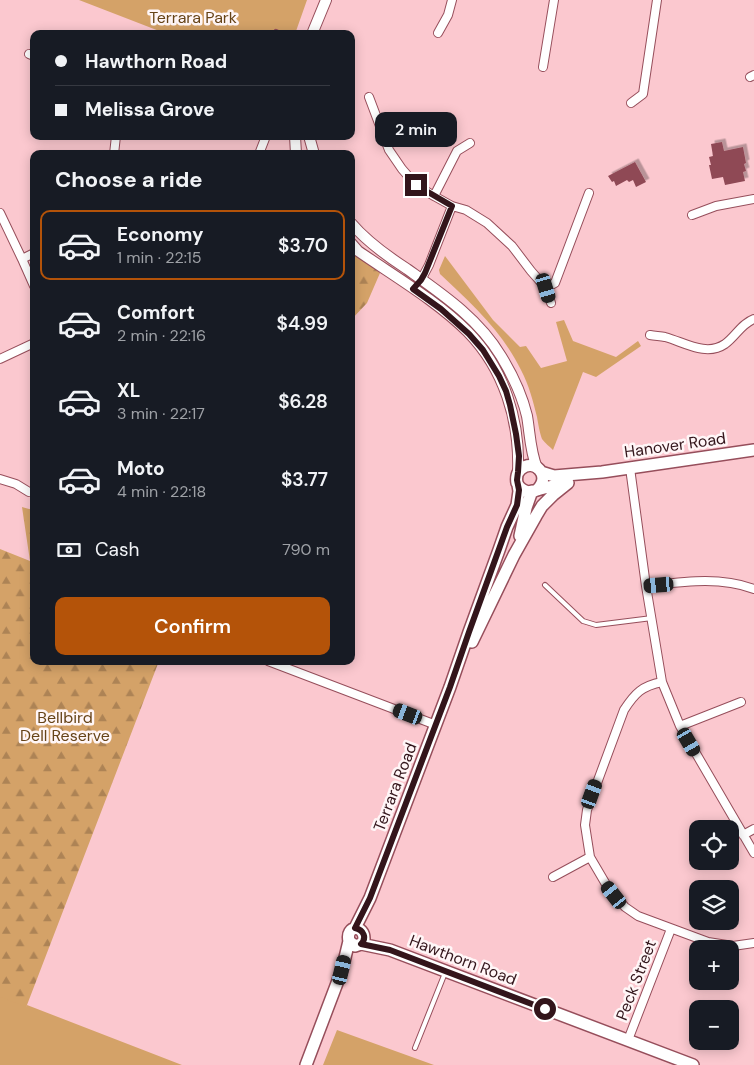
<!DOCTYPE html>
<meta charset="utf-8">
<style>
:root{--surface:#171b24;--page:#20242c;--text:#f1f3f6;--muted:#9ea1a6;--line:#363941;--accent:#b45309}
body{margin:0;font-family:"DM Sans",sans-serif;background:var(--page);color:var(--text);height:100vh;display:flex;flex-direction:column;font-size:19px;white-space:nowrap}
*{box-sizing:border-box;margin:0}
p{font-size:16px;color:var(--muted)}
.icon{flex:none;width:28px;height:28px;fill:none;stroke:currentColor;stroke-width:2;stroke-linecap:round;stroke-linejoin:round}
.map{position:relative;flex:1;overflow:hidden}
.panel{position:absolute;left:30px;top:150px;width:325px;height:515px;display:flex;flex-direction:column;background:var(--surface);border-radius:10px;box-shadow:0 2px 12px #0003}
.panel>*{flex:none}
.hud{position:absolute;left:30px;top:30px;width:325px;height:110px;border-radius:10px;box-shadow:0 2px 12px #0003;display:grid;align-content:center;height:110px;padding:0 25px;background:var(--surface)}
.controls{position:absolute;left:689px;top:820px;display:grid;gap:10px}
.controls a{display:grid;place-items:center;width:50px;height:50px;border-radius:10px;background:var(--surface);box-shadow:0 2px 12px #0003;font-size:25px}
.end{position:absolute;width:22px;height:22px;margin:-11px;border:6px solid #33151b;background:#fff;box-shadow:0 0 0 2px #fff}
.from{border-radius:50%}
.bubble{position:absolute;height:35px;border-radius:10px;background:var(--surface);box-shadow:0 2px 12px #0003;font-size:16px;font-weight:600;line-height:35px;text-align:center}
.car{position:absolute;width:15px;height:30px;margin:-15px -8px;border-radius:6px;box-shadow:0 0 4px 1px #0007;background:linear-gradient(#222 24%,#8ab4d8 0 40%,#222 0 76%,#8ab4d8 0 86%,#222 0)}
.hud b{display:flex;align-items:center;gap:18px;height:48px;font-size:19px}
.hud b+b{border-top:1px solid var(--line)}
.hud i{width:12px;height:12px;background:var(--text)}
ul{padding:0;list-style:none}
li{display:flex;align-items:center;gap:15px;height:70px;margin:0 10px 8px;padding:0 15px;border:2px solid transparent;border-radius:10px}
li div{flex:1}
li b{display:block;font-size:19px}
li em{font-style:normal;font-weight:600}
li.current{border-color:var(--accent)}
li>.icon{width:45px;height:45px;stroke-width:1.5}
h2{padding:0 25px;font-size:22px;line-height:60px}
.pay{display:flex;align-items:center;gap:12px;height:55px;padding:0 25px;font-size:19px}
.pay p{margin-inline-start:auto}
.action{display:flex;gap:10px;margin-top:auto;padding:10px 25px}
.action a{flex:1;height:58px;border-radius:10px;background:var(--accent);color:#fff;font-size:20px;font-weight:600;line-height:58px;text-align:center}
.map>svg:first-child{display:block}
</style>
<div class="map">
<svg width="754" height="1065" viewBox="0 0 754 1065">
<defs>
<pattern id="forest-firs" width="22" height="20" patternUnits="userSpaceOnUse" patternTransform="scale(1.25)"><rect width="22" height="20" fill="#d4a268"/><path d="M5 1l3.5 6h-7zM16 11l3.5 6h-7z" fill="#ad8355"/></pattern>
<filter id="shadow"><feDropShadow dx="3.5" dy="-3.5" stdDeviation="0" flood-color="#0004"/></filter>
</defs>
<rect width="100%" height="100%" fill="#fbc8cf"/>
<path fill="url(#forest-firs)" d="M351 251 380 273 367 303 351 320Z
M22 507 29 509H34V661H159L27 1005 15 1065H0V549L30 561Z"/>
<path fill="#d4a268" d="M79 0H307L295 34H167Z
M445 256 493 320 520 347 526 346 541 368 567 361 556 322 564 320 573 341 616 357 638 341 641 346 596 377 583 372 553 450C550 447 545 443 542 439 540 434 538 423 537 417 533 401 529 385 521 370 502 331 471 303 440 274L439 270Z
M0 997 26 1007 27 1005 182 1065H0Z
M337 1030 434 1065H323Z"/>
<path fill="#8f4855" filter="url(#shadow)" d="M722 142 724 151 743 147 746 163 744 164 746 171 743 172 745 181 725 185 723 177 712 179 709 165H711L709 157 713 156 711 144Z
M635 162 646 182 636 187 633 180 629 182 627 180 616 186 614 181 612 182 608 176Z"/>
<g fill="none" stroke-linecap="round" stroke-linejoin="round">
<defs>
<path id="service" d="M276 32 280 34
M545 585 583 621 596 625 652 618
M415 1048 445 973"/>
<path id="minor" d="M438 33 448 15 452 0
M29 54 34 56
M543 67 554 0
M750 77 754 75
M369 97 389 150 402 169 416 185 434 196 452 206 466 210 487 223 512 246 531 271 546 288 551 303
M631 103 643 94 657 0
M114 154 116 136
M259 154 266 136
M434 196 457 151 470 143
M0 213 22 259 34 286
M692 215 716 206 754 199
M22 259 34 253
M421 280 429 265 452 206
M546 288 555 283 589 193
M650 335C655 336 660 336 665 337 684 342 706 357 725 344 736 336 741 324 754 319
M0 359 34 343
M630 468 646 586 662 682 680 726 754 853
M0 479 16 484 29 492
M646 586C682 582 719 576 754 589
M268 661 436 725
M662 682C642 686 635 693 624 710L587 810 585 825 590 857 607 886 625 907 638 916 708 942 733 946 754 943
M680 726 741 702
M743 835 754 829
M553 877 590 857
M628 1040 671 929"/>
<path id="tertiary" d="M312 34 326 0
M295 136 296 154
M309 136 314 154
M351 223C367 242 387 256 407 269 442 294 478 318 501 356 512 374 522 395 527 416 530 433 530 451 537 468
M351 243 358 251C394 276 437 301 468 332 504 369 520 420 518 472"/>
<path id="secondary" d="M541 472 554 476 602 472 754 450
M537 490C552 475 534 458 521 469 517 472 516 478 517 483 519 488 524 491 529 492 533 492 534 491 537 490 546 487 555 486 564 484
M520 536 526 508 532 491
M472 642 514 555 536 516 542 506 553 495 568 483
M355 928 370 898 450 687 469 632 499 550 507 527 517 505 519 491 518 485
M361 944 390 950 693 1065
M306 1065 342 970 349 941C345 925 365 924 364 940L361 944 355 946 349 941"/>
</defs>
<use href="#service" stroke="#964e5b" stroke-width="6"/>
<use href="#minor" stroke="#964e5b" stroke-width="10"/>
<use href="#tertiary" stroke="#964e5b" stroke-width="12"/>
<use href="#secondary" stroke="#964e5b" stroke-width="14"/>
<use href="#service" stroke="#fff" stroke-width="4"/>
<use href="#minor" stroke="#fff" stroke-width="8"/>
<use href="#tertiary" stroke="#fff" stroke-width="10"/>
<use href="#secondary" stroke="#fff" stroke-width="11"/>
</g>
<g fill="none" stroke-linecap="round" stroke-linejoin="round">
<path stroke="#33151b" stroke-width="6" d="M416 185 452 206 425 273 421 280 413 289 441 309 469 334 483 350 499 376 506 391 510 405 516 434 519 456 518 472 517 480 519 490 517 505 507 527 469 632 450 687 370 898 355 928C364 930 367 938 361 944L390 950 545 1009"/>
</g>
<g text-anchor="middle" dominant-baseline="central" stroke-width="5" stroke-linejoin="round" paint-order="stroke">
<g font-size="16" fill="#674418" stroke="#fff6f7">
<text x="193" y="17">Terrara Park</text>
<text x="65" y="717">Bellbird<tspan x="65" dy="18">Dell Reserve</tspan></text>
</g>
<g font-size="16" fill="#33151b" stroke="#fff6f7">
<text transform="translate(675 445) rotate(-8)">Hanover Road</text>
<text transform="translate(395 787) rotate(-69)">Terrara Road</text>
<text transform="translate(463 960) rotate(21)">Hawthorn Road</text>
<text transform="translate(636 980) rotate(-69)">Peck Street</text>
</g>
</g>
</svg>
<div class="controls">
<a><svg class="icon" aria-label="locate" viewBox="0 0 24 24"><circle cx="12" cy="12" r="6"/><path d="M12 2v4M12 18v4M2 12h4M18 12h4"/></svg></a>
<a><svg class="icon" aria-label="layers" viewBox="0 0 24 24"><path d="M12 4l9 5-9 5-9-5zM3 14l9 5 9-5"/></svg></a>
<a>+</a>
<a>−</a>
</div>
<i class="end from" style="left:545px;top:1009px"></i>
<i class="end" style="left:416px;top:185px"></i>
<div class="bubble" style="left:375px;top:112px;width:82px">2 min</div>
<i class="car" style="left:546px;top:288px;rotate:163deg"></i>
<i class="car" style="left:659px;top:585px;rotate:265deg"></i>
<i class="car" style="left:408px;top:714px;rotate:291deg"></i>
<i class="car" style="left:689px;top:742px;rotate:150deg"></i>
<i class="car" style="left:592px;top:794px;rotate:20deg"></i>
<i class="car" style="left:614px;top:895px;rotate:322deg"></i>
<i class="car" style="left:342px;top:970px;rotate:13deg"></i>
<div class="hud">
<b><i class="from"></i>Hawthorn Road</b>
<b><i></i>Melissa Grove</b>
</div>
<section class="panel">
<h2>Choose a ride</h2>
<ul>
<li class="current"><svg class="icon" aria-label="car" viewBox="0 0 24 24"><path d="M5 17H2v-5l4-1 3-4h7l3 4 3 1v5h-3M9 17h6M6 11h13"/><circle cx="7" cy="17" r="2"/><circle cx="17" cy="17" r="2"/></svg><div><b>Economy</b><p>1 min · 22:15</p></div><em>$3.70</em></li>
<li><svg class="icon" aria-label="car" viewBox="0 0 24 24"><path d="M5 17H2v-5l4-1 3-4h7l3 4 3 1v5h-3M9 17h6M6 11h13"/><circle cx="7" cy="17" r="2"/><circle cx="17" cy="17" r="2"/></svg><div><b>Comfort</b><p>2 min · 22:16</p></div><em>$4.99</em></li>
<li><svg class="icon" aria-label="car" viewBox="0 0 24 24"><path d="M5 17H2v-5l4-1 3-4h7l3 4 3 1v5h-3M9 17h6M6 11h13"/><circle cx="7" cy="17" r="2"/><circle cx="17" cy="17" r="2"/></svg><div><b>XL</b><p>3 min · 22:17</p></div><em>$6.28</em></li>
<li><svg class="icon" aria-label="car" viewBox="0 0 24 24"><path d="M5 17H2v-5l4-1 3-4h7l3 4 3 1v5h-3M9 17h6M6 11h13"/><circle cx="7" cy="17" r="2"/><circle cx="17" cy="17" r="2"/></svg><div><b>Moto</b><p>4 min · 22:18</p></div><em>$3.77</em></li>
</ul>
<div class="pay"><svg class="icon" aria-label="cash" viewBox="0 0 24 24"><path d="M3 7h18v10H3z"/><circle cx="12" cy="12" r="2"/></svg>Cash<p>790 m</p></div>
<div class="action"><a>Confirm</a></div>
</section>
</div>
